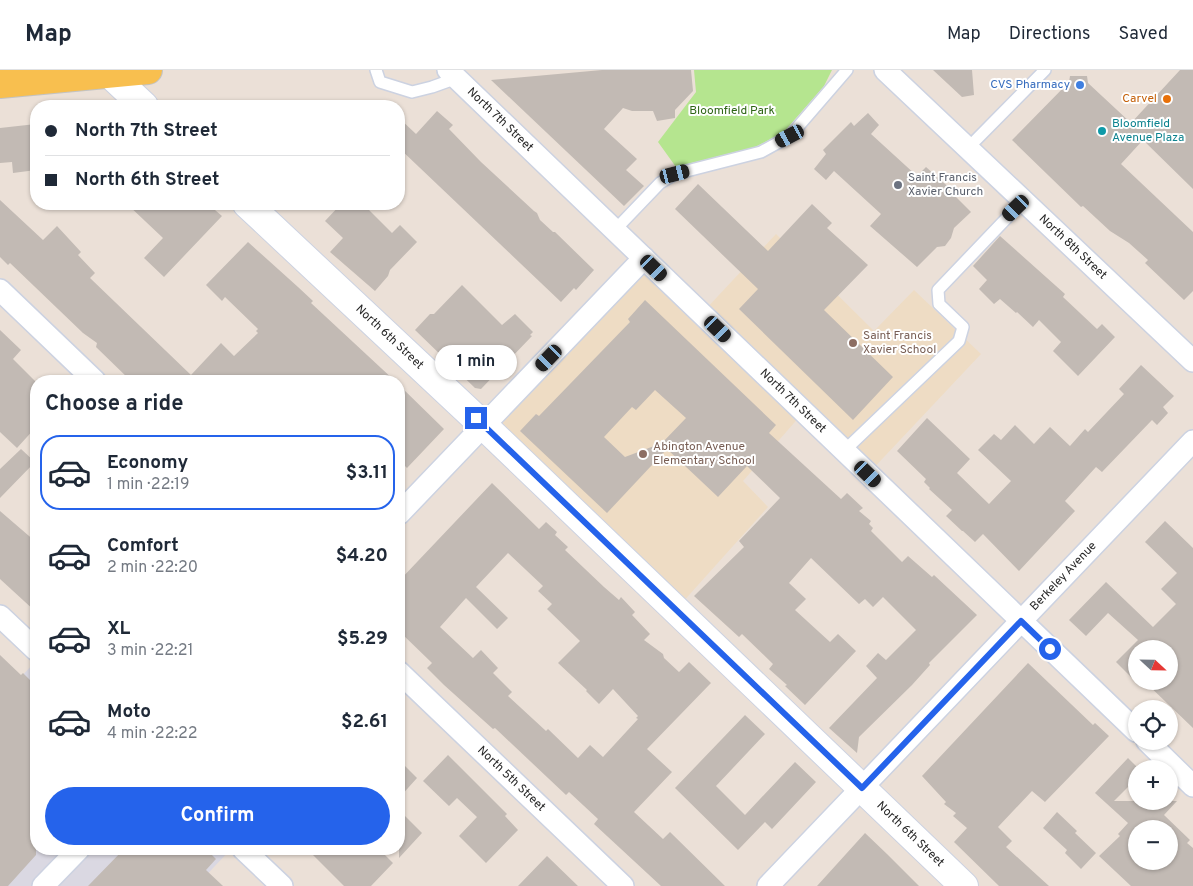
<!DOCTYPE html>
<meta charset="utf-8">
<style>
:root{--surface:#fff;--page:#f2f2f3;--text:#1f2937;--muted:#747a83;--line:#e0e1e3;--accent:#2563eb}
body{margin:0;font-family:Overpass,sans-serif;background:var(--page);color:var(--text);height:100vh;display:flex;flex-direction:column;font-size:19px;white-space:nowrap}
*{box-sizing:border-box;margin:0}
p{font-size:16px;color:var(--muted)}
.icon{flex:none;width:28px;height:28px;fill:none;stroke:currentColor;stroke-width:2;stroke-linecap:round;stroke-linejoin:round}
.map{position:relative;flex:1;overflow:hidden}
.panel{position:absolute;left:30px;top:305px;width:375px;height:480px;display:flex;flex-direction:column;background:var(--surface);border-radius:20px;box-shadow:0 1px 4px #0004}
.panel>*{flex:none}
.guide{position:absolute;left:30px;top:30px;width:375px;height:110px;border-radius:20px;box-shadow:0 1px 4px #0004;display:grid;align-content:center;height:110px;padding:0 15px;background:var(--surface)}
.needle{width:32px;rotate:112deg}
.fabs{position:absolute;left:1128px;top:570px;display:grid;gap:10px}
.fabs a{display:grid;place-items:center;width:50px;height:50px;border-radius:50%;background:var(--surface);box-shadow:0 1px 4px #0004;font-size:25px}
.end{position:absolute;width:22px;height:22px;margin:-11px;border:6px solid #2563eb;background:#fff;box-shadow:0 0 0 2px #fff}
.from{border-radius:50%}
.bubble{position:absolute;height:35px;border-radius:18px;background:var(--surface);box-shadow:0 1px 4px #0004;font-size:16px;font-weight:700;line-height:35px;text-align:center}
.car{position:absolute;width:15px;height:30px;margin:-15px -8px;border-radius:6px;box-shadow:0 0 4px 1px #0007;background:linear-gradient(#222 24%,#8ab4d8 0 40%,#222 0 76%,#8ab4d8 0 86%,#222 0)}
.guide b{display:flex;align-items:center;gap:18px;height:48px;font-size:19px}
.guide b+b{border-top:1px solid var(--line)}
.guide i{width:12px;height:12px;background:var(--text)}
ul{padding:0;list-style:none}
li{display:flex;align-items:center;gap:15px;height:75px;margin:0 10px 8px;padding:0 5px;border:2px solid transparent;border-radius:20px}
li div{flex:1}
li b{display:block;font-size:19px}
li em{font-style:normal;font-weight:700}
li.on{border-color:var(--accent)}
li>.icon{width:45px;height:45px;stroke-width:1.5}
h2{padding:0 15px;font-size:22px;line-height:60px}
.primary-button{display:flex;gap:10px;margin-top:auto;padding:10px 15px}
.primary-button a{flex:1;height:58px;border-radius:30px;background:var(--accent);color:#fff;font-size:20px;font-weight:700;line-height:58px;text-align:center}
header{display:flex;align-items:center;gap:30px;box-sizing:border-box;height:70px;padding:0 25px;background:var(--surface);border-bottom:1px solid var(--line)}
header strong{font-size:24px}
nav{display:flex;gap:28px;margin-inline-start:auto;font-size:18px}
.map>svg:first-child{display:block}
</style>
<header>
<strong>Map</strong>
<nav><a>Map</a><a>Directions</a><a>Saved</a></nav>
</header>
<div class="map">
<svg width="1193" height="816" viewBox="0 0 1193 816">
<rect width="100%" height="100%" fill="#ebe0d7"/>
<path fill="#dad8e2" d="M36 591V779H231L196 816H0V629Z"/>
<path fill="#eedcc4" d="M776 164 874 261 914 220 981 284 868 404 704 241Z
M647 191 801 345 743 411 768 437 681 534 490 357Z"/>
<path fill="#b5e58f" d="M694 0H832L824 16 783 63 755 77 676 97 658 72 696 22Z"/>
<path fill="#c2bab4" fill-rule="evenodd" d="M602 0H691L693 21 675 40V48L657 51 653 41H632L623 38 604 59 637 89 626 100 644 116 624 136 491 10Z
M933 0H972L974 25 962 27Z
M1180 0H1193V119L1143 70 1121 94 1193 162V221L1184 230 1145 193 1148 190 1129 173 1110 161 1083 136 1081 137 1012 70 1069 12 1070 6H1087L1088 13 1131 53Z
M437 41 453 55 449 59 481 92 534 141 537 143 540 150 553 162H555L594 200 576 220 574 218 561 232 399 78V48L416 64Z
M868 43 879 55 871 64 917 106 926 97 953 121 952 123 971 142 954 158 951 168 945 176 937 177 917 197 870 156 881 144 834 101 826 110 814 99 826 84 823 80 851 52 854 56Z
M36 54V100L13 103 12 92 0 93V58Z
M698 114 768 181 812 134 832 153 827 158 868 195 824 240 893 307 853 350 739 239 758 219 675 139Z
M0 130 43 170 57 156 81 182 78 185 95 203 90 208 191 305 221 273 234 286 258 263 256 261 258 259 225 227 222 231 206 215 248 172 298 217 313 231 311 233 395 311H131L96 277 97 273 83 263 10 193 8 195 0 187Z
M127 134H208L222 146 164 207 144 188 163 168Z
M341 134H363L392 163 400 155 417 172 390 200 388 206 375 221 330 182 343 168 325 151Z
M1000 166 1065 224 1063 227 1097 259 1102 254 1115 267 1078 306 1053 281 1061 272 1039 250 1033 257 1017 242 1016 243 1000 229 994 234 979 219 987 210 973 196Z
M462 215 502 255 515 244 533 262 530 265 532 266 481 319 475 318 415 260 430 244H434Z
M645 230 776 355 769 363 841 429 847 423 863 438 859 441 871 451 869 454 873 458 871 461 902 492 908 486 932 507 934 505 977 545 929 593 930 595 912 615 859 667 857 683 829 658 877 608 866 596 878 583 886 590 916 560 883 527 873 537 865 529 859 534 811 488 789 513 806 529 795 540 830 572 838 564 856 581 805 635 785 616 787 615 769 599 773 594 742 564 739 567 694 526 744 477 739 471 780 428 747 396 718 427 667 379 607 443 520 361 536 344 539 346 630 252 628 249ZM655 320 686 348 662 373 625 387 604 367 632 337 636 340Z
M0 260 21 280 13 289 36 312V357L17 378 0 362Z
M1141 295 1174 326 1163 337 1168 343 1157 355 1152 350 1102 402 1096 397 1065 431 1075 441 1019 501 983 464 975 472 963 461H962L946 446 952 440 929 419 930 418 924 412 926 409 897 381 927 348 970 389 957 403 989 434 1011 411 978 380 994 364 1001 370 1015 355 1034 374 1050 357 1070 376 1085 359 1088 362 1124 324 1119 319Z
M399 315 444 359 407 398 399 390Z
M21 379 35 392 0 428V399Z
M492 413 539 459 546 452 557 462 555 465 568 477 565 480 604 517 619 530 621 527 635 542 632 545 650 564 644 570 663 584 664 588 679 602 689 592 711 613 647 679 672 702 634 742 663 769 670 762 725 816H661L594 754 598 749 569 722 566 725 495 658 493 659 444 615 427 598 432 593 399 561V511ZM508 483 543 516 538 521 552 534 547 539 580 571 558 593 587 620 586 621 599 634 613 619 638 646 636 648 638 649 603 687 590 675 578 688 548 659 546 661 508 626 512 622 493 603 498 598 481 580 473 588 440 557 466 528 497 559 508 548 476 517Z
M0 441 36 472V542L0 509Z
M1165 451 1193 478V658L1144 611H1169V579H1136V612L1116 592 1138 570 1108 543 1086 566 1069 550 1106 512 1153 557 1176 534 1161 519 1177 503 1145 472Z
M0 585 21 605 23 603 36 616V785L8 816H0Z
M1028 593 1093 655 1095 653 1109 666 1045 732 1032 721 998 757 1012 771 1006 777 1049 816H999L954 772 967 758 953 746 956 743 944 734 946 732 922 706Z
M745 645 765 664 716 716 745 745 795 692 816 712 772 759 765 752 738 780 675 718Z
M448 685 507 744 505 746 518 760 486 793 459 766 477 747 457 728 449 736 423 711Z
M1128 688 1136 696V709L1114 731H1177L1164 745 1190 770 1187 773 1193 778V816H1131L1099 786 1120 766 1118 764 1128 753 1095 723ZM1136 759H1169V791H1136Z
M399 690 417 708 399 728Z
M399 740 422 763 399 788Z
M1057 742 1077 761 1075 763 1096 783 1081 799 1065 783 1067 780 1043 758Z
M865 763 887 784 919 816H817Z
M124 779H206L216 789 206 800 223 816H88Z
M307 779H379L393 793 371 816H344Z
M547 786 578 816H518Z"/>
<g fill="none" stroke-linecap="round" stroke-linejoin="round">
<defs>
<path id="lane" d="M376 0 380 12 412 22 432 17 457 8
M968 78 1045 0
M615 160 660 113 675 104 761 82 790 66 847 0
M844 381 959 271 963 257 939 234 938 220 1023 131"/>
<g id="street">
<path id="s1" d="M448 0 1136 661"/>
<path id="s2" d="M885 0 1193 291"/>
<path d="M0 220 95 311"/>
<path d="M399 444 644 188"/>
<path d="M0 546 36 580"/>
<path id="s3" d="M399 602 623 816"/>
<path d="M1147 671 1193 716"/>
<path d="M243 779 282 816"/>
<path d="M43 816 79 779"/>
<path id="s4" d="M768 816 1193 371"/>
</g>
<g id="secondary">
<path d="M110 4 144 36"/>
<path id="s5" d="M247 134 484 356 964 816"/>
</g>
<path id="primary" d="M0 14 148 0"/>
</defs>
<use href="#lane" stroke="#ccd2e1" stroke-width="14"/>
<use href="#street" stroke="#ccd2e1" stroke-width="24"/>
<use href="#secondary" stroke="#ccd2e1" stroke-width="30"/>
<use href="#primary" stroke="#c3c3c3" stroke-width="30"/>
<use href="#lane" stroke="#fff" stroke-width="11"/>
<use href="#street" stroke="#fff" stroke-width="21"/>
<use href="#secondary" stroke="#fff" stroke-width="28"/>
<use href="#primary" stroke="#f8bf4f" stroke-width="28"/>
</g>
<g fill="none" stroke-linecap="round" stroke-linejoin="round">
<path stroke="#2563eb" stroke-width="6" d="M476 348 862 718 1021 551 1050 579"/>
</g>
<circle fill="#3f7fe0" stroke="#fff" stroke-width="2" cx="1080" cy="15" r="5"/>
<circle fill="#e8710a" stroke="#fff" stroke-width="2" cx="1167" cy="29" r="5"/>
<circle fill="#0f9aa8" stroke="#fff" stroke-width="2" cx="1102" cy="61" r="5"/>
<circle fill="#6b7280" stroke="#fff" stroke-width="2" cx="898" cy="115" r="5"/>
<g fill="#8d6e63" stroke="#fff" stroke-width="2">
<circle cx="853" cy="273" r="5"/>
<circle cx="643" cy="384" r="5"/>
</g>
<g text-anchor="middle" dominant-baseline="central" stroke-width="4" stroke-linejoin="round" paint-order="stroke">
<g font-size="12" fill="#366cbe" stroke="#fff" text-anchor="end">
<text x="1070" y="15">CVS Pharmacy</text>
</g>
<g font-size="12" fill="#c56008" stroke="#fff" text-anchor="end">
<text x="1157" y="29">Carvel</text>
</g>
<g font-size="12" fill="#2e6515" stroke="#fff">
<text x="732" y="41">Bloomfield Park</text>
</g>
<g font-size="12" fill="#272727" stroke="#fff">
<text stroke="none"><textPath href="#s1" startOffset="72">North 7th Street</textPath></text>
<text stroke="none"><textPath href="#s2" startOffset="258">North 8th Street</textPath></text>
<text stroke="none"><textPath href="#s5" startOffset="195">North 6th Street</textPath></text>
<text stroke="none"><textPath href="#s1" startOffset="478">North 7th Street</textPath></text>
<text stroke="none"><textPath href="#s4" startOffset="428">Berkeley Avenue</textPath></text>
<text stroke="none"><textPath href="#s3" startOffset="155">North 5th Street</textPath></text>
<text stroke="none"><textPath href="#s5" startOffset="915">North 6th Street</textPath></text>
</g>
<g font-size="12" fill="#0d838f" stroke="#fff" text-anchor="start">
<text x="1112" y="54">Bloomfield<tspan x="1112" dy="14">Avenue Plaza</tspan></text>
</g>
<g font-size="12" fill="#5b616d" stroke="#fff" text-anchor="start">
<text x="908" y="108">Saint Francis<tspan x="908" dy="14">Xavier Church</tspan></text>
</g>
<g font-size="12" fill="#785e54" stroke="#fff" text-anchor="start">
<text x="863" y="266">Saint Francis<tspan x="863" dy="14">Xavier School</tspan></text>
<text x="653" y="377">Abington Avenue<tspan x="653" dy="14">Elementary School</tspan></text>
</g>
</g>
</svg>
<div class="fabs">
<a><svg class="needle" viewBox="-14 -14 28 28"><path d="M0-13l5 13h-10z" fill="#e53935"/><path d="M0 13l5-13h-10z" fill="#747a83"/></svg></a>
<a><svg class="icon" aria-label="locate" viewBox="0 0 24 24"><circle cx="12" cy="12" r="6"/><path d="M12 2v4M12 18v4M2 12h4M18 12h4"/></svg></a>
<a>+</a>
<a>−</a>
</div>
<i class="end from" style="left:1050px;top:579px"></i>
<i class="end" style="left:476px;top:348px"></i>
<div class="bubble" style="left:435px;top:275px;width:82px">1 min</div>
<i class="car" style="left:790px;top:66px;rotate:242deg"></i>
<i class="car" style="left:675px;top:104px;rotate:76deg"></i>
<i class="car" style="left:1016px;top:138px;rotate:226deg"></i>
<i class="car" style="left:654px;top:198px;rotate:134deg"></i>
<i class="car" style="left:718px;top:259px;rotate:134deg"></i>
<i class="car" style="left:549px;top:288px;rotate:224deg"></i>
<i class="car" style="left:868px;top:404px;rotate:134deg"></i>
<div class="guide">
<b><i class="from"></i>North 7th Street</b>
<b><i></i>North 6th Street</b>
</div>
<section class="panel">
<h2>Choose a ride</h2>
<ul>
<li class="on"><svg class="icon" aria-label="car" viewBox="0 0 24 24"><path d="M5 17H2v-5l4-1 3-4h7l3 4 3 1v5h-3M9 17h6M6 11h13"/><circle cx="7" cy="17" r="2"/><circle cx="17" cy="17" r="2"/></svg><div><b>Economy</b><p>1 min · 22:19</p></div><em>$3.11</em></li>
<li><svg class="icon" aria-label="car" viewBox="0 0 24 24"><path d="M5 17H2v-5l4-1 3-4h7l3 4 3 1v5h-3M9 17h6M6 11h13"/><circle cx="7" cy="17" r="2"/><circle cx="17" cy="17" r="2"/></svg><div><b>Comfort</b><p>2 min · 22:20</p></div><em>$4.20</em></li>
<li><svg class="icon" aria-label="car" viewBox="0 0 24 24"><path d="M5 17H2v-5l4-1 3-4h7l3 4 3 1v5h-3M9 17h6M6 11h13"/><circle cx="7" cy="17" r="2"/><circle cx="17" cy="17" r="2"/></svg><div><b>XL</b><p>3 min · 22:21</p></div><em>$5.29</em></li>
<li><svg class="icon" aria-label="car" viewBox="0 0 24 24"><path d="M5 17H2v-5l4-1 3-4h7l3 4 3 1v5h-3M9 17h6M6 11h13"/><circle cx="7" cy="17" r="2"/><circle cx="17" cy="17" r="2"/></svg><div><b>Moto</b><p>4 min · 22:22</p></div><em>$2.61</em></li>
</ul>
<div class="primary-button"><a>Confirm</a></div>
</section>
</div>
